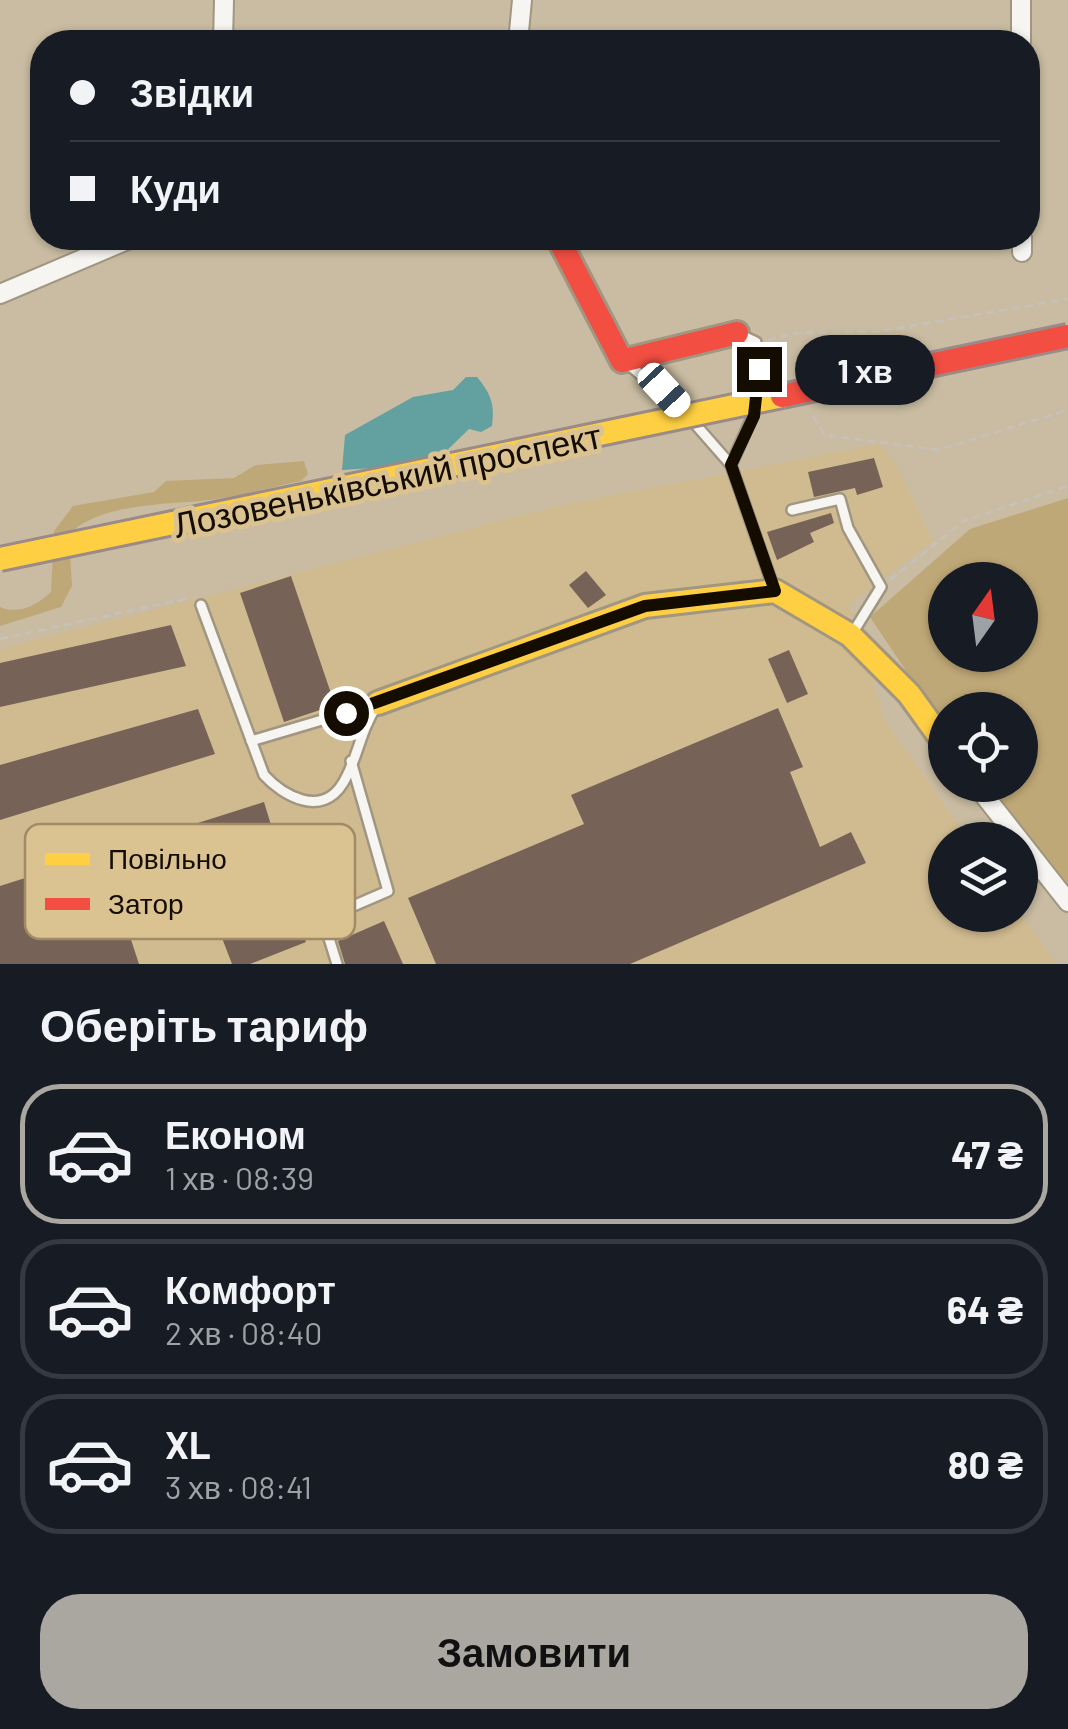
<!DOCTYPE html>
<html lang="uk">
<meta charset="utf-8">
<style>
:root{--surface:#171b24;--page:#242831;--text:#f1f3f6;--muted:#9ea1a6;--line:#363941;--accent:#aaa7a1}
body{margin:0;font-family:Barlow,sans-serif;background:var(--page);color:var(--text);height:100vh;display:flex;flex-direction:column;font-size:38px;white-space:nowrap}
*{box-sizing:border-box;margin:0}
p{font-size:32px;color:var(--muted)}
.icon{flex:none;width:55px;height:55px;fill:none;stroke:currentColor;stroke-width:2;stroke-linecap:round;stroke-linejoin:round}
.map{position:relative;height:964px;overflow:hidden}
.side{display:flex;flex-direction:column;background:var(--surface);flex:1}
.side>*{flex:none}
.hud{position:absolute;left:30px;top:30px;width:1010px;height:220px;border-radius:40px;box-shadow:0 2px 8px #0004;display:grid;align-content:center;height:220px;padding:0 40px;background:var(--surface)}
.needle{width:65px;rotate:14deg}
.controls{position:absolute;left:928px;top:562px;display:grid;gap:20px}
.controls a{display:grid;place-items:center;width:110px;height:110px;border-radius:50%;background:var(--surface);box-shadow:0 2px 8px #0004;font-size:50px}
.end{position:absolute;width:45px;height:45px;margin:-22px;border:12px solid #150c00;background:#fff;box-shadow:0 0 0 5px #fff}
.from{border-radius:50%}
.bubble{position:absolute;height:70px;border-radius:35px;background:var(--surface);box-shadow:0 2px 8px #0004;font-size:32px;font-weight:700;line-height:70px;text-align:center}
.car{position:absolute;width:30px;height:60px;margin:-30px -15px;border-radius:12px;box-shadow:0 0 8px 2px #0007;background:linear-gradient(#fff 24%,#345 0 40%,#fff 0 76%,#345 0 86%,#fff 0)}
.hud b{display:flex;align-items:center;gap:35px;height:95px;font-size:38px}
.hud b+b{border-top:2px solid var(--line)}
.hud i{width:25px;height:25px;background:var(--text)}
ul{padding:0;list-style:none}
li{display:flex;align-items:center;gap:30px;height:140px;margin:0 20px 15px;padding:0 20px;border:5px solid var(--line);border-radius:40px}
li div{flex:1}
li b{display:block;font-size:38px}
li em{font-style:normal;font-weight:700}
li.current{border-color:var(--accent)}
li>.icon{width:90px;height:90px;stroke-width:1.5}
h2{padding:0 40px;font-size:45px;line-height:120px}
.cta{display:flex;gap:20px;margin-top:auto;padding:20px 40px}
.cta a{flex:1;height:115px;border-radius:40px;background:var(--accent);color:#111;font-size:40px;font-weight:700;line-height:115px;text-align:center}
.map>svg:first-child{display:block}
</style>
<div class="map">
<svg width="1068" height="964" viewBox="0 0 1068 964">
<rect width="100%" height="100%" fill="#c9bca2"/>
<path fill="#d0bb91" d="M879 444 895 462 933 541 849 605 885 720 969 840H945V915L1020 912 1056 964H0V649L562 505Z"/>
<path fill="#bfa877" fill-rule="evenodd" d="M304 461 308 474 301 481C268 488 234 498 201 501 162 504 98 505 69 534L72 586 61 607 0 626V607C19 615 37 605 51 592L54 531 73 506 154 492 166 481 234 478 256 465Z
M1068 498V913L982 785H1020V710H945V729L870 617 970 529ZM945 580H1020V655H945Z"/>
<path fill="#63a1a1" d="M466 377H477C491 394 495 404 492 426L481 432 469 429 433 464 342 470 345 435 413 397 453 390Z"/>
<path fill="#776257" d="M874 458 883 487 857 495 855 488 814 497 808 472Z
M831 513 834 523 810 533 814 542 777 560 767 532Z
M586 571 606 595 588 608 569 585Z
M291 576 335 705 284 722 240 593Z
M171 625 186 666 0 707V663Z
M789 650 808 694 787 703 768 659Z
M778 708 803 767 790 772 820 847 851 832 866 863 630 964H436L408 898 584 824 571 795Z
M198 709 215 754 0 820V765Z
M264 802 289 884 256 892 237 859 117 897 139 964H0V886Z
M294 910 306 942 250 964H232L222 938Z
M384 921 403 964H345L338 941Z"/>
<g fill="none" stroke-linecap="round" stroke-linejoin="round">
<defs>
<path id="lane" d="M739 334 756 342 757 392
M629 365 678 406
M696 425 731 465 774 589
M731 465 754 413
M792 510 840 499 848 528 881 587 852 634
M201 605 264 775C283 796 322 818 343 783 358 759 360 729 378 704
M251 741 376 704
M337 964 323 919 388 891 351 761"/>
<path id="street" d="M1021 0V42
M223 42 224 0
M518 42 522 0
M1022 238V252
M0 294 132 238
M976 785 1068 902"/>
<path id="slow" d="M378 703 645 606 775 591 850 635 909 694 945 744"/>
<path id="jam" d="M558 238 622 361 737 333"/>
</defs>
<use href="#lane" stroke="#a09681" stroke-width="14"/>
<use href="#street" stroke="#a09681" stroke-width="22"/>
<use href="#slow" stroke="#a09681" stroke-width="28"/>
<use href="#jam" stroke="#a09681" stroke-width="28"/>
<path stroke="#c6c2ba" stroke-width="2.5" stroke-dasharray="8 5" stroke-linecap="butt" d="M768 340 795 333 876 332 1068 299
M813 416 825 435 938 450 1068 410
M890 580 964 521 1068 486
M0 639 189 598"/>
<use href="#lane" stroke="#f7f5f1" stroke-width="9"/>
<use href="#street" stroke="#f7f5f1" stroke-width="18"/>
<use href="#slow" stroke="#ffcf43" stroke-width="22"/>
<use href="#jam" stroke="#f24e42" stroke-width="22"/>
<defs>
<path id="slow-bridge" d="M0 559 782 396"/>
<path id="jam-bridge" d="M782 396 1068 336"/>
</defs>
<use href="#slow-bridge" stroke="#9a8a88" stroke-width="28" stroke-linecap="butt"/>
<use href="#jam-bridge" stroke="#9a8a88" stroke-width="28" stroke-linecap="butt"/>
<use href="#slow-bridge" stroke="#ffcf43" stroke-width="22"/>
<use href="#jam-bridge" stroke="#f24e42" stroke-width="22"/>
</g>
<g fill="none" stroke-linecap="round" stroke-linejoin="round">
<path stroke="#150c00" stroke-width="12" d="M346 713 645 606 775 591 731 465 754 416 759 369"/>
</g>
<g text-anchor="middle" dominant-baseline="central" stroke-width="10" stroke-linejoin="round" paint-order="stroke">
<g font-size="35" fill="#150c00" stroke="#dac291">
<text transform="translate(387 479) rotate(-12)">Лозовеньківський проспект</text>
</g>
</g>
<rect x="25" y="824" width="330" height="115" rx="15" fill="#dac291" stroke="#9f8b66" stroke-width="2.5"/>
<rect x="45" y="853" width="45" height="12" fill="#ffcf43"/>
<rect x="45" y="898" width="45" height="12" fill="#f24e42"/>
<g font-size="28" fill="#150c00">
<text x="108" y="869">Повільно</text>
<text x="108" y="914">Затор</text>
</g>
</svg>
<div class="controls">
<a><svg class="needle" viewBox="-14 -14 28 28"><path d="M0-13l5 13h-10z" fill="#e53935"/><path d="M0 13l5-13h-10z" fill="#9ea1a6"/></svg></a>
<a><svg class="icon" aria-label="locate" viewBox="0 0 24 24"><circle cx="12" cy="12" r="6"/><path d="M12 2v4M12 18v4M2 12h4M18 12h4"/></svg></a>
<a><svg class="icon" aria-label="layers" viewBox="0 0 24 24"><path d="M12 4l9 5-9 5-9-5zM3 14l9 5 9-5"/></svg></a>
</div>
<i class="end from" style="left:346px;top:713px"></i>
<i class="end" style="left:759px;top:369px"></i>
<div class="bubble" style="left:795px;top:335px;width:140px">1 хв</div>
<i class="car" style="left:664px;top:390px;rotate:137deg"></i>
<div class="hud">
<b><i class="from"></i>Звідки</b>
<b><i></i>Куди</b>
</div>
</div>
<section class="side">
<h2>Оберіть тариф</h2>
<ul>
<li class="current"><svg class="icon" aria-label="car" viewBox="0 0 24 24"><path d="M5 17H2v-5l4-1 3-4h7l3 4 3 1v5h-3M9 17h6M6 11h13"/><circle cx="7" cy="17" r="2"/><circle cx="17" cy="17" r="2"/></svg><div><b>Економ</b><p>1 хв · 08:39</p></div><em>47 ₴</em></li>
<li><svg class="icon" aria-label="car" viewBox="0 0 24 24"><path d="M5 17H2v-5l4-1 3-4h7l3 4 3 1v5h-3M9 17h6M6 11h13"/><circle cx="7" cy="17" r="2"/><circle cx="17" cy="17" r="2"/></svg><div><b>Комфорт</b><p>2 хв · 08:40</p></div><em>64 ₴</em></li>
<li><svg class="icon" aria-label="car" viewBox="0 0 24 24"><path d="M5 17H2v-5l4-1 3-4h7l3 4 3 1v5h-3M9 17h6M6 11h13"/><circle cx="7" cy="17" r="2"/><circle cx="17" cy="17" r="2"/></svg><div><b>XL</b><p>3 хв · 08:41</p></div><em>80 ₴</em></li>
</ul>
<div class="cta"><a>Замовити</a></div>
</section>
